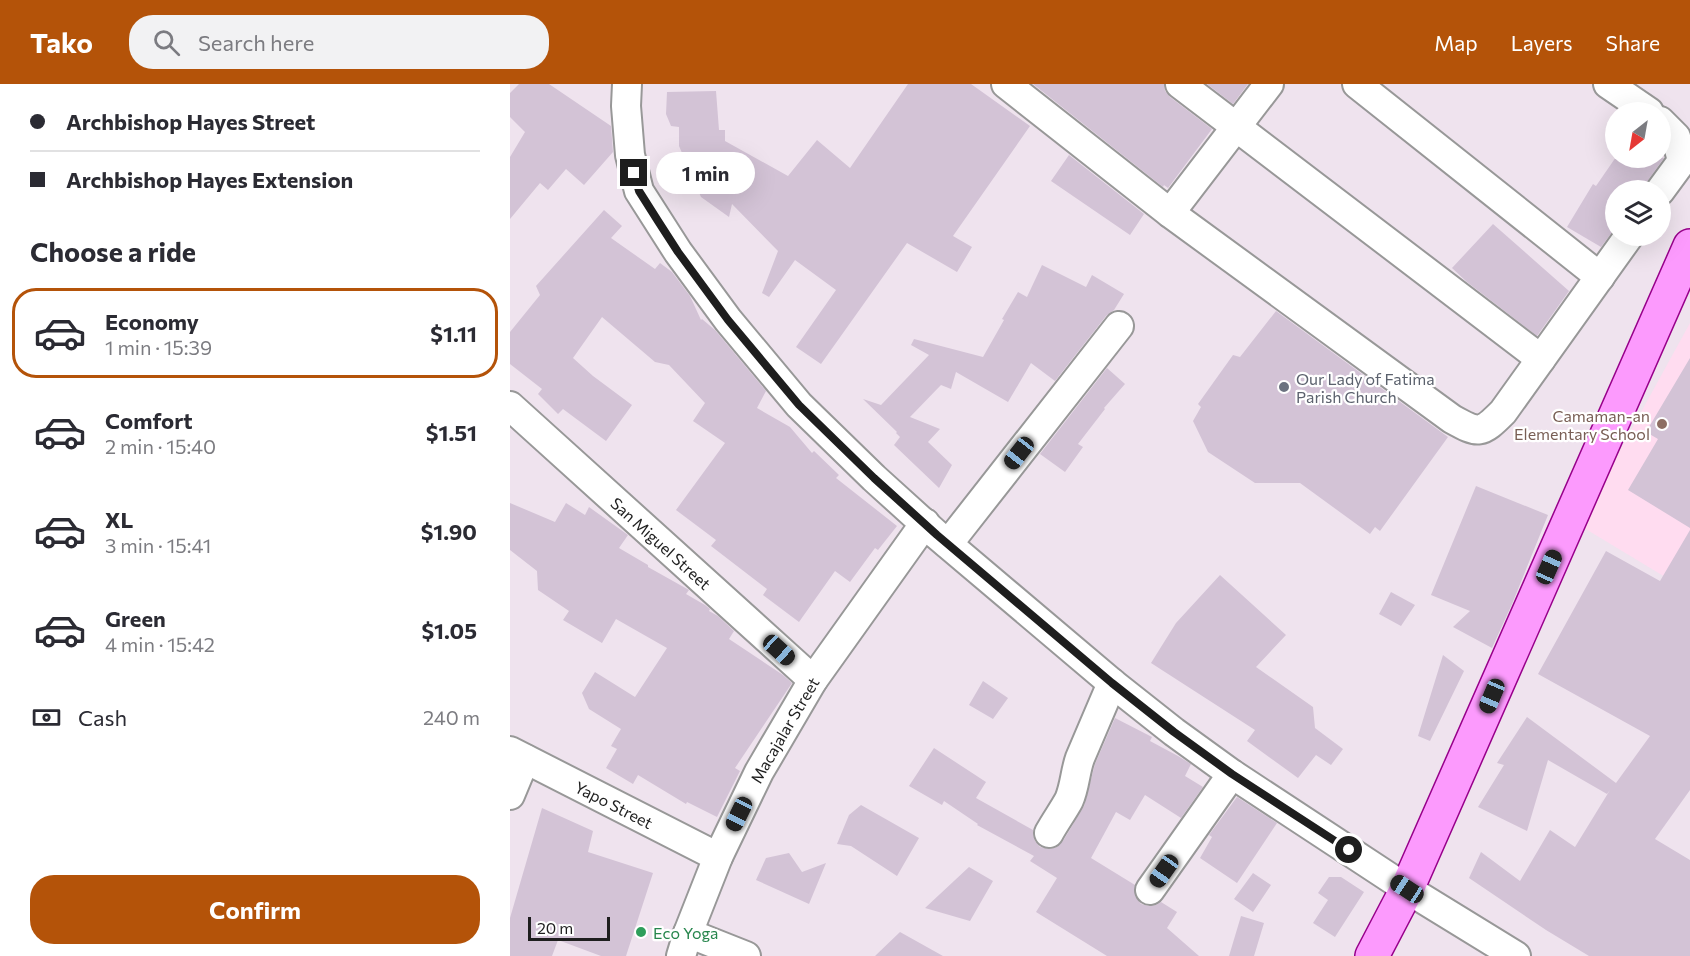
<!DOCTYPE html>
<meta charset="utf-8">
<style>
:root{--surface:#fff;--page:#f2f2f3;--text:#2b2b33;--muted:#7c7c81;--line:#e1e1e2;--accent:#b45309}
body{margin:0;font-family:Commissioner,sans-serif;background:var(--page);color:var(--text);height:100vh;display:flex;flex-direction:column;font-size:22px;white-space:nowrap}
*{box-sizing:border-box;margin:0}
p{font-size:20px;color:var(--muted)}
.icon{flex:none;width:33px;height:33px;fill:none;stroke:currentColor;stroke-width:2;stroke-linecap:round;stroke-linejoin:round}
.map{position:relative;flex:1;overflow:hidden}
.side{display:flex;flex-direction:column;background:var(--surface);width:510px}
.side>*{flex:none}
.hud{display:grid;align-content:center;height:132px;padding:0 30px;background:var(--surface)}
.needle{width:39px;rotate:211deg}
.buttons{position:absolute;left:1095px;top:18px;display:grid;gap:12px}
.buttons a{display:grid;place-items:center;width:66px;height:66px;border-radius:50%;background:var(--surface);box-shadow:0 6px 24px #0002;font-size:30px}
.scale{position:absolute;left:18px;bottom:15px;width:82px;box-sizing:border-box;padding-left:6px;border:3px solid #1e1e1e;border-top:0;font-size:16px;line-height:21px;white-space:nowrap;color:#1e1e1e;-webkit-text-stroke:4px #fff;paint-order:stroke}
.end{position:absolute;width:27px;height:27px;margin:-14px;border:8px solid #1e1e1e;background:#fff;box-shadow:0 0 0 3px #fff}
.from{border-radius:50%}
.bubble{position:absolute;height:42px;border-radius:21px;background:var(--surface);box-shadow:0 6px 24px #0002;font-size:20px;font-weight:700;line-height:42px;text-align:center}
.car{position:absolute;width:18px;height:36px;margin:-18px -9px;border-radius:8px;box-shadow:0 0 4px 2px #0007;background:linear-gradient(#222 24%,#8ab4d8 0 40%,#222 0 76%,#8ab4d8 0 86%,#222 0)}
.hud b{display:flex;align-items:center;gap:21px;height:57px;font-size:22px}
.hud b+b{border-top:2px solid var(--line)}
.hud i{width:15px;height:15px;background:var(--text)}
ul{padding:0;list-style:none}
li{display:flex;align-items:center;gap:18px;height:90px;margin:0 12px 9px;padding:0 18px;border:3px solid transparent;border-radius:24px}
li div{flex:1}
li b{display:block;font-size:22px}
li em{font-style:normal;font-weight:700}
li.selected{border-color:var(--accent)}
li>.icon{width:54px;height:54px;stroke-width:1.5}
h2{padding:0 30px;font-size:27px;line-height:72px}
.pay{display:flex;align-items:center;gap:15px;height:66px;padding:0 30px;font-size:22px}
.pay p{margin-inline-start:auto}
.primary-button{display:flex;gap:12px;margin-top:auto;padding:12px 30px}
.primary-button a{flex:1;height:69px;border-radius:24px;background:var(--accent);color:#fff;font-size:24px;font-weight:700;line-height:69px;text-align:center}
header{display:flex;align-items:center;gap:36px;box-sizing:border-box;height:84px;padding:0 30px;background:var(--accent);color:#fff}
header strong{font-size:28px}
nav{display:flex;gap:33px;margin-inline-start:auto;font-size:21px}
.search{width:420px;height:54px;background:var(--page);display:flex;align-items:center;gap:15px;box-sizing:border-box;padding:0 21px;border-radius:24px;color:var(--muted);font-size:22px}
main{display:flex;flex:1;min-height:0}
.map>svg:first-child{display:block}
</style>
<header>
<strong>Tako</strong>
<div class="search"><svg class="icon" aria-label="search" viewBox="0 0 24 24"><circle cx="10" cy="10" r="6"/><path d="M15 15l6 6"/></svg>Search here</div>
<nav><a>Map</a><a>Layers</a><a>Share</a></nav>
</header>
<main>
<section class="side">
<div class="hud">
<b><i class="from"></i>Archbishop Hayes Street</b>
<b><i></i>Archbishop Hayes Extension</b>
</div>
<h2>Choose a ride</h2>
<ul>
<li class="selected"><svg class="icon" aria-label="car" viewBox="0 0 24 24"><path d="M5 17H2v-5l4-1 3-4h7l3 4 3 1v5h-3M9 17h6M6 11h13"/><circle cx="7" cy="17" r="2"/><circle cx="17" cy="17" r="2"/></svg><div><b>Economy</b><p>1 min · 15:39</p></div><em>$1.11</em></li>
<li><svg class="icon" aria-label="car" viewBox="0 0 24 24"><path d="M5 17H2v-5l4-1 3-4h7l3 4 3 1v5h-3M9 17h6M6 11h13"/><circle cx="7" cy="17" r="2"/><circle cx="17" cy="17" r="2"/></svg><div><b>Comfort</b><p>2 min · 15:40</p></div><em>$1.51</em></li>
<li><svg class="icon" aria-label="car" viewBox="0 0 24 24"><path d="M5 17H2v-5l4-1 3-4h7l3 4 3 1v5h-3M9 17h6M6 11h13"/><circle cx="7" cy="17" r="2"/><circle cx="17" cy="17" r="2"/></svg><div><b>XL</b><p>3 min · 15:41</p></div><em>$1.90</em></li>
<li><svg class="icon" aria-label="car" viewBox="0 0 24 24"><path d="M5 17H2v-5l4-1 3-4h7l3 4 3 1v5h-3M9 17h6M6 11h13"/><circle cx="7" cy="17" r="2"/><circle cx="17" cy="17" r="2"/></svg><div><b>Green</b><p>4 min · 15:42</p></div><em>$1.05</em></li>
</ul>
<div class="pay"><svg class="icon" aria-label="cash" viewBox="0 0 24 24"><path d="M3 7h18v10H3z"/><circle cx="12" cy="12" r="2"/></svg>Cash<p>240 m</p></div>
<div class="primary-button"><a>Confirm</a></div>
</section>
<div class="map">
<svg width="1180" height="872" viewBox="0 0 1180 872">
<rect width="100%" height="100%" fill="#efe3ee"/>
<path fill="#ffdcf0" d="M1180 239V508L1069 441Z"/>
<path fill="#d3c3d6" d="M9 0H39L101 42 103 68 74 101 56 85 38 106 30 99 0 135V73L15 48 0 33V9Z
M398 0H461L520 42 443 152 462 163 447 188 397 159 311 280 286 263 326 206 285 176 259 213 252 209 268 167 222 120 219 133 191 113 169 62V43L161 42 156 30 157 8 206 7 209 46H215V57L278 92 307 56 340 84Z
M523 0H654L655 7 660 13 702 45 658 104 654 101 653 103Z
M697 0H738L723 20Z
M559 71 634 130 620 151 541 97Z
M1106 73 1154 74 1131 106H1106V143L1091 163 1057 143 1083 100 1086 102Z
M94 126 112 142 101 154 145 185 150 179 162 188 180 212 191 236 192 235 205 246 256 307 247 324 280 343 302 369 304 367 329 391 326 394 387 442 368 466 365 464 340 498 325 487 289 538 253 511 257 505 201 462 206 456 166 426 215 359 183 337 195 319 159 281 145 278 92 233 63 274 83 292 122 321 96 357 53 325 48 330 28 310 32 305 0 280V248L30 211 26 202Z
M983 140 1059 207 1027 252 957 198 942 184Z
M532 181 576 203 582 191 614 210 604 226 596 232 545 297 521 279 498 318 446 288 441 305 431 301 400 333 430 345 418 358 442 381 429 404 384 361 390 353 386 349 387 348 353 315 371 321 419 271 401 261 404 255 473 273 494 236 492 235 508 208 517 213Z
M766 227 938 353 870 447 865 443 860 450 790 399H745L698 368 683 337 691 323 688 320 723 271 730 273Z
M1180 274V444L1118 406 1148 355 1136 348Z
M597 284 615 300 594 324 595 325 568 360 573 363 555 388 530 370Z
M966 402 1038 431 1002 520 982 564 943 543 960 527 921 511Z
M0 419 45 438 56 419 75 431 79 423 118 451 109 464 138 481V483L179 506 176 510 195 521 200 525 199 527 208 532 224 547 219 555 273 591 282 599 225 684 230 687 207 733 177 718 176 720 128 691 123 700 96 684 107 665 101 662 111 645 79 625 72 609 85 588 125 613 157 564 106 535 92 559 53 536 59 527 28 506 27 487 0 466Z
M1180 446V706L1145 755 1180 776V872H1079L1036 846 959 794 971 768 1010 797 1040 746 1065 763 1100 706 1097 710 1038 676 1017 747 968 723 994 681 987 679 1017 633 1106 699 1140 652 1028 590 1096 467 1150 497Z
M710 491 776 551 746 583 803 623 805 644 833 665 821 681 806 671 788 694 737 657 745 646 641 579 666 539Z
M881 508 905 521 891 542 869 530Z
M933 571 954 587 920 657 908 652Z
M473 597 498 614 483 635 459 621Z
M605 634 642 653 640 657 668 672 681 680 675 692 693 703 671 734 635 711 620 736 606 728 581 774 625 801V812L631 820 639 822 646 821 651 818 667 828 657 844 689 872H597L526 828 547 794 520 777 524 772 467 741 468 740 434 717 432 721 399 702 424 664 476 698 466 714 523 746V750L525 757 530 763 539 765 547 763 553 757 574 722 585 680Z
M727 713 767 739 727 799 690 774 702 753 699 751Z
M351 721 409 754 387 792 341 762 327 760 339 731Z
M32 724 83 747 78 768 143 789 116 872H91L48 856 42 872H0V834Z
M279 769 292 788 316 779 299 820 246 796 256 774Z
M459 783 483 797 460 837 415 824Z
M743 789 761 801 743 828 724 815Z
M819 793H831L854 808 825 853 803 839 818 816 808 809Z
M731 832 754 839 744 872H719Z
M390 848 433 872H365Z"/>
<g fill="none" stroke-linecap="round" stroke-linejoin="round">
<defs>
<g id="minor">
<path d="M117 0 116 22 120 71 129 107 168 168 218 236 289 321 364 394 427 451 602 599 664 648 722 690 897 805 1006 872"/>
<path d="M496 0 660 129 942 335C969 350 971 350 993 328L1119 152"/>
<path d="M670 0 1031 275"/>
<path d="M847 0 1090 193"/>
<path d="M1098 0 1139 28"/>
<path d="M1150 37 1166 53 1172 77 1150 107"/>
<path d="M660 129 759 0"/>
<path id="s1" d="M0 322 303 596"/>
<path d="M438 460 609 242"/>
<path id="s2" d="M0 667 208 773"/>
<path d="M0 711 15 675"/>
<path d="M539 749C545 738 553 727 559 716 565 702 565 688 570 674L602 599"/>
<path d="M640 806 722 690"/>
<path d="M178 849 236 872"/>
<path id="s3" d="M171 872 178 849 208 773 249 688 303 596 415 439"/>
</g>
<path id="major" d="M862 872 897 805 1180 162"/>
</defs>
<use href="#minor" stroke="#989898" stroke-width="32"/>
<use href="#major" stroke="#97008a" stroke-width="36"/>
<use href="#minor" stroke="#fff" stroke-width="28"/>
<use href="#major" stroke="#fc9afd" stroke-width="33"/>
</g>
<g fill="none" stroke-linecap="round" stroke-linejoin="round">
<path stroke="#1e1e1e" stroke-width="8" d="M124 89 129 107 148 137 168 168 218 236 289 321 364 394 427 451 602 599 664 648 722 690 839 766"/>
</g>
<circle fill="#6b7280" stroke="#fff" stroke-width="2" cx="774" cy="303" r="6"/>
<circle fill="#8d6e63" stroke="#fff" stroke-width="2" cx="1152" cy="340" r="6"/>
<circle fill="#2e9e5b" stroke="#fff" stroke-width="2" cx="131" cy="848" r="6"/>
<g text-anchor="middle" dominant-baseline="central" stroke-width="4.5" stroke-linejoin="round" paint-order="stroke">
<g font-size="16" fill="#5b616d" stroke="#fff" text-anchor="start">
<text x="786" y="294">Our Lady of Fatima<tspan x="786" dy="18">Parish Church</tspan></text>
</g>
<g font-size="16" fill="#785e54" stroke="#fff" text-anchor="end">
<text x="1140" y="331">Camaman-an<tspan x="1140" dy="18">Elementary School</tspan></text>
</g>
<g font-size="16" fill="#1e1e1e" stroke="#fff">
<text stroke="none"><textPath href="#s1" startOffset="204">San Miguel Street</textPath></text>
<text stroke="none"><textPath href="#s3" startOffset="249">Macajalar Street</textPath></text>
<text stroke="none"><textPath href="#s2" startOffset="117">Yapo Street</textPath></text>
</g>
<g font-size="16" fill="#27864d" stroke="#fff" text-anchor="start">
<text x="143" y="848">Eco Yoga</text>
</g>
</g>
</svg>
<div class="buttons">
<a><svg class="needle" viewBox="-14 -14 28 28"><path d="M0-13l5 13h-10z" fill="#e53935"/><path d="M0 13l5-13h-10z" fill="#7c7c81"/></svg></a>
<a><svg class="icon" aria-label="layers" viewBox="0 0 24 24"><path d="M12 4l9 5-9 5-9-5zM3 14l9 5 9-5"/></svg></a>
</div>
<div class="scale">20 m</div>
<i class="end from" style="left:839px;top:766px"></i>
<i class="end" style="left:124px;top:89px"></i>
<div class="bubble" style="left:146px;top:68px;width:99px">1 min</div>
<i class="car" style="left:509px;top:369px;rotate:218deg"></i>
<i class="car" style="left:1039px;top:483px;rotate:24deg"></i>
<i class="car" style="left:269px;top:566px;rotate:132deg"></i>
<i class="car" style="left:982px;top:612px;rotate:203deg"></i>
<i class="car" style="left:229px;top:730px;rotate:206deg"></i>
<i class="car" style="left:654px;top:787px;rotate:215deg"></i>
<i class="car" style="left:897px;top:805px;rotate:303deg"></i>
</div>
</main>
